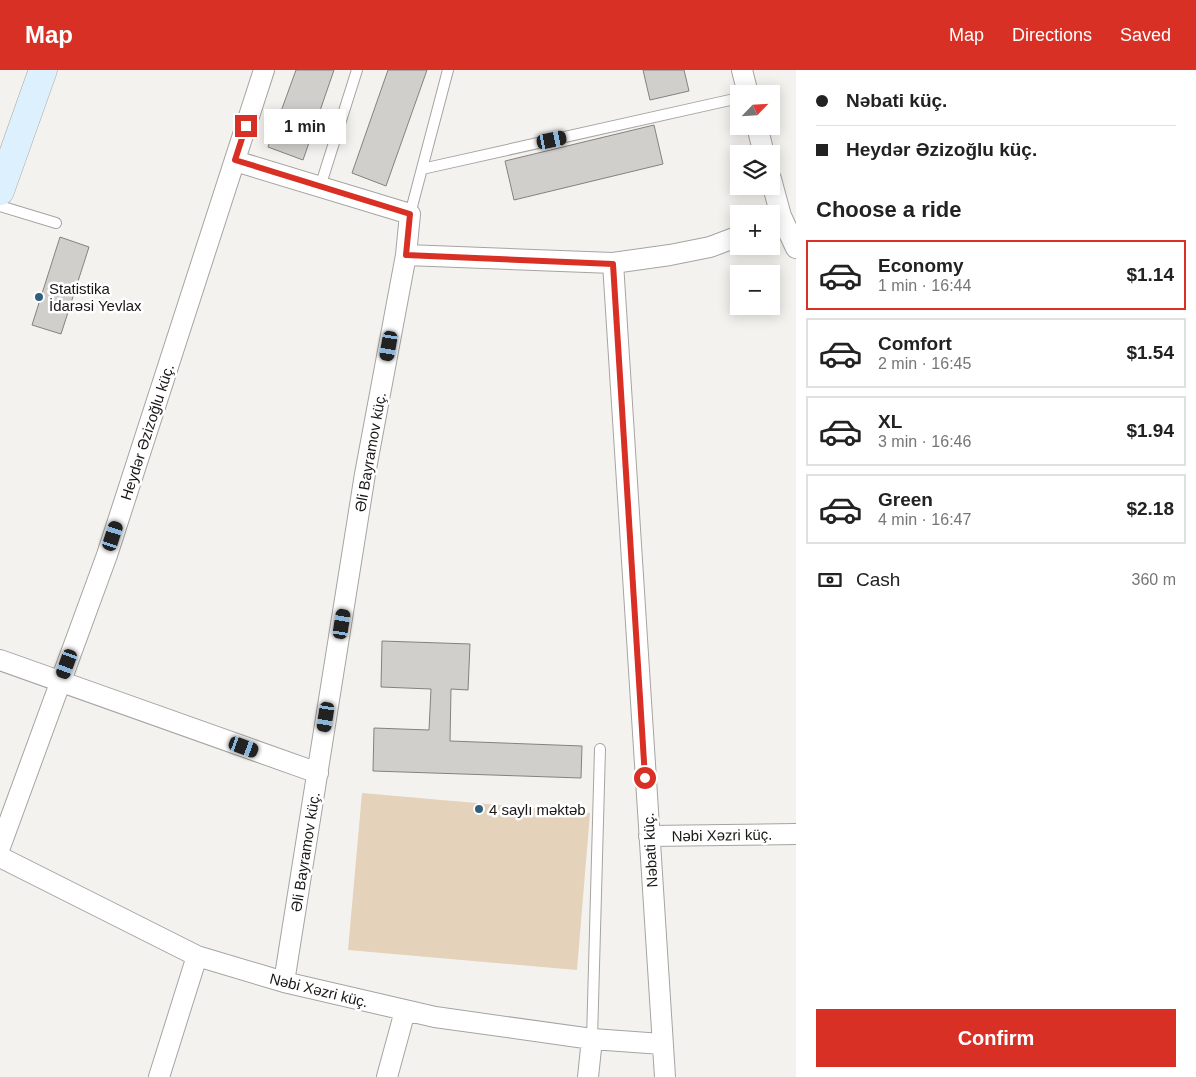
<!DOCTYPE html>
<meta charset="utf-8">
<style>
:root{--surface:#fff;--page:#f2f2f2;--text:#222;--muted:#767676;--line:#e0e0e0;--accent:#d93025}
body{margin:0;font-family:Arial,sans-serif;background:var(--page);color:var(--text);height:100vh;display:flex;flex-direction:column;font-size:19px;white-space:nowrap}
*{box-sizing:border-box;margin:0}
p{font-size:16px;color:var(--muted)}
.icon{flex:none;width:28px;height:28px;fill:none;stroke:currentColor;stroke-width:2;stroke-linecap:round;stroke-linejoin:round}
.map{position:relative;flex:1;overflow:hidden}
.sheet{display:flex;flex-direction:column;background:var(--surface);width:400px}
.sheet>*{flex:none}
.top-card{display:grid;align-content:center;height:110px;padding:0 20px;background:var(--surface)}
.needle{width:32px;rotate:65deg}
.controls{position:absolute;left:730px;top:15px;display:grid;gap:10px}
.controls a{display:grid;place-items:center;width:50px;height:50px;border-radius:0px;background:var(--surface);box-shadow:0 2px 12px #0003;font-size:25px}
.end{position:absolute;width:22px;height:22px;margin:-11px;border:6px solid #d93025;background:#fff;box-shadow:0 0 0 2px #fff}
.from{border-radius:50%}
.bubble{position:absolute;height:35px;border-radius:0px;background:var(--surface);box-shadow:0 2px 12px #0003;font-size:16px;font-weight:700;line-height:35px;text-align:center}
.car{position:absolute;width:15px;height:30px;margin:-15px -8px;border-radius:6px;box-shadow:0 0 4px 1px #0007;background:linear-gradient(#222 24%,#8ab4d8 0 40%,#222 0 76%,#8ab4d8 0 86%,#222 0)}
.top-card b{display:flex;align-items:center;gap:18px;height:48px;font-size:19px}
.top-card b+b{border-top:1px solid var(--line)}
.top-card i{width:12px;height:12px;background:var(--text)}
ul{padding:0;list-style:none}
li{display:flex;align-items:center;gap:15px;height:70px;margin:0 10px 8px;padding:0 10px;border:2px solid var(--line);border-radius:0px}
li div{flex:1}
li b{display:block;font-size:19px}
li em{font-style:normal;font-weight:700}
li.active{border-color:var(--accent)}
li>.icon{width:45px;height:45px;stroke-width:1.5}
h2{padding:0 20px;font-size:22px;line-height:60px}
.pay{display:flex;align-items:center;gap:12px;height:55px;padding:0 20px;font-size:19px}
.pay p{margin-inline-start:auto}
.cta{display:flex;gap:10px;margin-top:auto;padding:10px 20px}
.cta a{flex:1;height:58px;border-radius:0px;background:var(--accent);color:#fff;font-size:20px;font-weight:700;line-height:58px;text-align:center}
header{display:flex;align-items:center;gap:30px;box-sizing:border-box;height:70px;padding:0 25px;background:var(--accent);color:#fff}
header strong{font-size:24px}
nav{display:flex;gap:28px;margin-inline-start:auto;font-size:18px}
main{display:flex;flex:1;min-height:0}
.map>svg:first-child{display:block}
</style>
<header>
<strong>Map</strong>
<nav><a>Map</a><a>Directions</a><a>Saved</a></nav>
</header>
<main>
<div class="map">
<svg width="796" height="1007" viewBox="0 0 796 1007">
<rect width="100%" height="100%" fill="#f4f2ef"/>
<path fill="#e4d2bb" d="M362 723 590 743 577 900 348 880Z"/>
<path fill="#d1cfcc" stroke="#84827f" d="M296 0H334L303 90 268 77Z
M388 0H427L386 116 352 103Z
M643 0H684L689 21 650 30Z
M654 55 663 94 514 130 505 91Z
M60 167 89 177 61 264 32 255Z
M382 571 470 574 468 620 451 619 450 671 582 676 581 708 373 701 374 658 429 660 431 619 381 617Z"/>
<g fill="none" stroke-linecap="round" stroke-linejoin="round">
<defs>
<path id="lane" d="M422 99 739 28
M320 117 357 0
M0 136 56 153
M410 144 448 0
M592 969 600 679"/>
<path id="street" d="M742 0 748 24
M757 56 764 84
M235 91 410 144 406 185
M771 109 781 146 796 178
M613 193 665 1007
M0 590 318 703
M649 766 796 764
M0 777 107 485 264 0
M0 787 197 886 284 912 435 947 592 969 662 974
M284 912 365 404 406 185 613 193 670 185 710 177 739 166
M159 1007 197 886
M387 1007 405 941
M588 1007 592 969"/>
<path id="secondary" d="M0 121 43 0"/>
</defs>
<use href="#lane" stroke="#a6a4a1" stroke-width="12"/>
<use href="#street" stroke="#a6a4a1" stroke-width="22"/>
<use href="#secondary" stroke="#a6a4a1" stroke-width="29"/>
<use href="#lane" stroke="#fff" stroke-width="10"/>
<use href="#street" stroke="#fff" stroke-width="20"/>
<use href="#secondary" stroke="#ddf0fd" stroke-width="28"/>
</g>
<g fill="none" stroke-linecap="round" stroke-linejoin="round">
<path stroke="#d93025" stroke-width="6" d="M246 56 235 90 410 144 406 185 613 194 645 708"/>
</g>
<g fill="#30607e" stroke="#fff" stroke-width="2">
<circle cx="39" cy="227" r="5"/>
<circle cx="479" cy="739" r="5"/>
</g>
<g text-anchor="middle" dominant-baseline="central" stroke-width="5" stroke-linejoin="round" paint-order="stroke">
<g font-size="15" fill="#191817" stroke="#fff" text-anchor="start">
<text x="49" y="218">Statistika<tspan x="49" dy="17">İdarəsi Yevlax</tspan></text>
<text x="489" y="739">4 saylı məktəb</text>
</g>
<g font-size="15" fill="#191817" stroke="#fff">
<text transform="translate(147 362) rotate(-72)">Heydər Əzizoğlu küç.</text>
<text transform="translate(370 382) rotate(-80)">Əli Bayramov küç.</text>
<text transform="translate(722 765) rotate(-1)">Nəbi Xəzri küç.</text>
<text transform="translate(650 780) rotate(-93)">Nəbati küç.</text>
<text transform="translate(305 782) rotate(-81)">Əli Bayramov küç.</text>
<text transform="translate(319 920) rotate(14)">Nəbi Xəzri küç.</text>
</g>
</g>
</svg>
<div class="controls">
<a><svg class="needle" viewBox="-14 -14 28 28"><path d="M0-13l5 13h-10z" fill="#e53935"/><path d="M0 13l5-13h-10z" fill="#767676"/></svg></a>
<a><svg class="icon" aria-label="layers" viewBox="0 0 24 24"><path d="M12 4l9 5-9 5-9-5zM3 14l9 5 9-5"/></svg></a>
<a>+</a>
<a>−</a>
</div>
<i class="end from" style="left:645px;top:708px"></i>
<i class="end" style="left:246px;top:56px"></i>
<div class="bubble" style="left:264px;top:39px;width:82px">1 min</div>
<i class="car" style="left:552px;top:70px;rotate:78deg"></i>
<i class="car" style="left:389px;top:276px;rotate:190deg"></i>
<i class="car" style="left:113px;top:466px;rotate:18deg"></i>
<i class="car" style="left:342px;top:554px;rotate:9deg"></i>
<i class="car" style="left:67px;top:594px;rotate:200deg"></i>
<i class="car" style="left:326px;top:647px;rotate:189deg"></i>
<i class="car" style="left:244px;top:677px;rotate:110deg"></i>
</div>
<section class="sheet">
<div class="top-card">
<b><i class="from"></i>Nəbati küç.</b>
<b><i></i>Heydər Əzizoğlu küç.</b>
</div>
<h2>Choose a ride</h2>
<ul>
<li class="active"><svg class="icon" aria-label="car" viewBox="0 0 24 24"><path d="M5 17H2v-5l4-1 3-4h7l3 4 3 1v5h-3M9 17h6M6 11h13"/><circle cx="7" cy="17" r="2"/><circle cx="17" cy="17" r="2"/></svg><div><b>Economy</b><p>1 min · 16:44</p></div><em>$1.14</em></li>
<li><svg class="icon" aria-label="car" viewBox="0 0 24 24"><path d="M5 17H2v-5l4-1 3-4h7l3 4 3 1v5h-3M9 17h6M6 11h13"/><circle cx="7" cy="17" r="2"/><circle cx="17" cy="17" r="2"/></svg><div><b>Comfort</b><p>2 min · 16:45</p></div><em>$1.54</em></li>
<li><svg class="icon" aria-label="car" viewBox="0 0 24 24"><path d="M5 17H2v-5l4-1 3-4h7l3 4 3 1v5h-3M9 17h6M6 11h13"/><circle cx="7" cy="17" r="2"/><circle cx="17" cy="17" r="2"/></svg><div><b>XL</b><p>3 min · 16:46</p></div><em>$1.94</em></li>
<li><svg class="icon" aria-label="car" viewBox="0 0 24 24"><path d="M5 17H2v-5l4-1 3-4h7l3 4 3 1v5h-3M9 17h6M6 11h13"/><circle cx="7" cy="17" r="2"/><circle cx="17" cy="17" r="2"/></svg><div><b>Green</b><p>4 min · 16:47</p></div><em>$2.18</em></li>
</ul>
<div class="pay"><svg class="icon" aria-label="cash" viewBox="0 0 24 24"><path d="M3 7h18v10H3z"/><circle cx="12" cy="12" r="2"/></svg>Cash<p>360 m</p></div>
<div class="cta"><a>Confirm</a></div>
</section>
</main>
